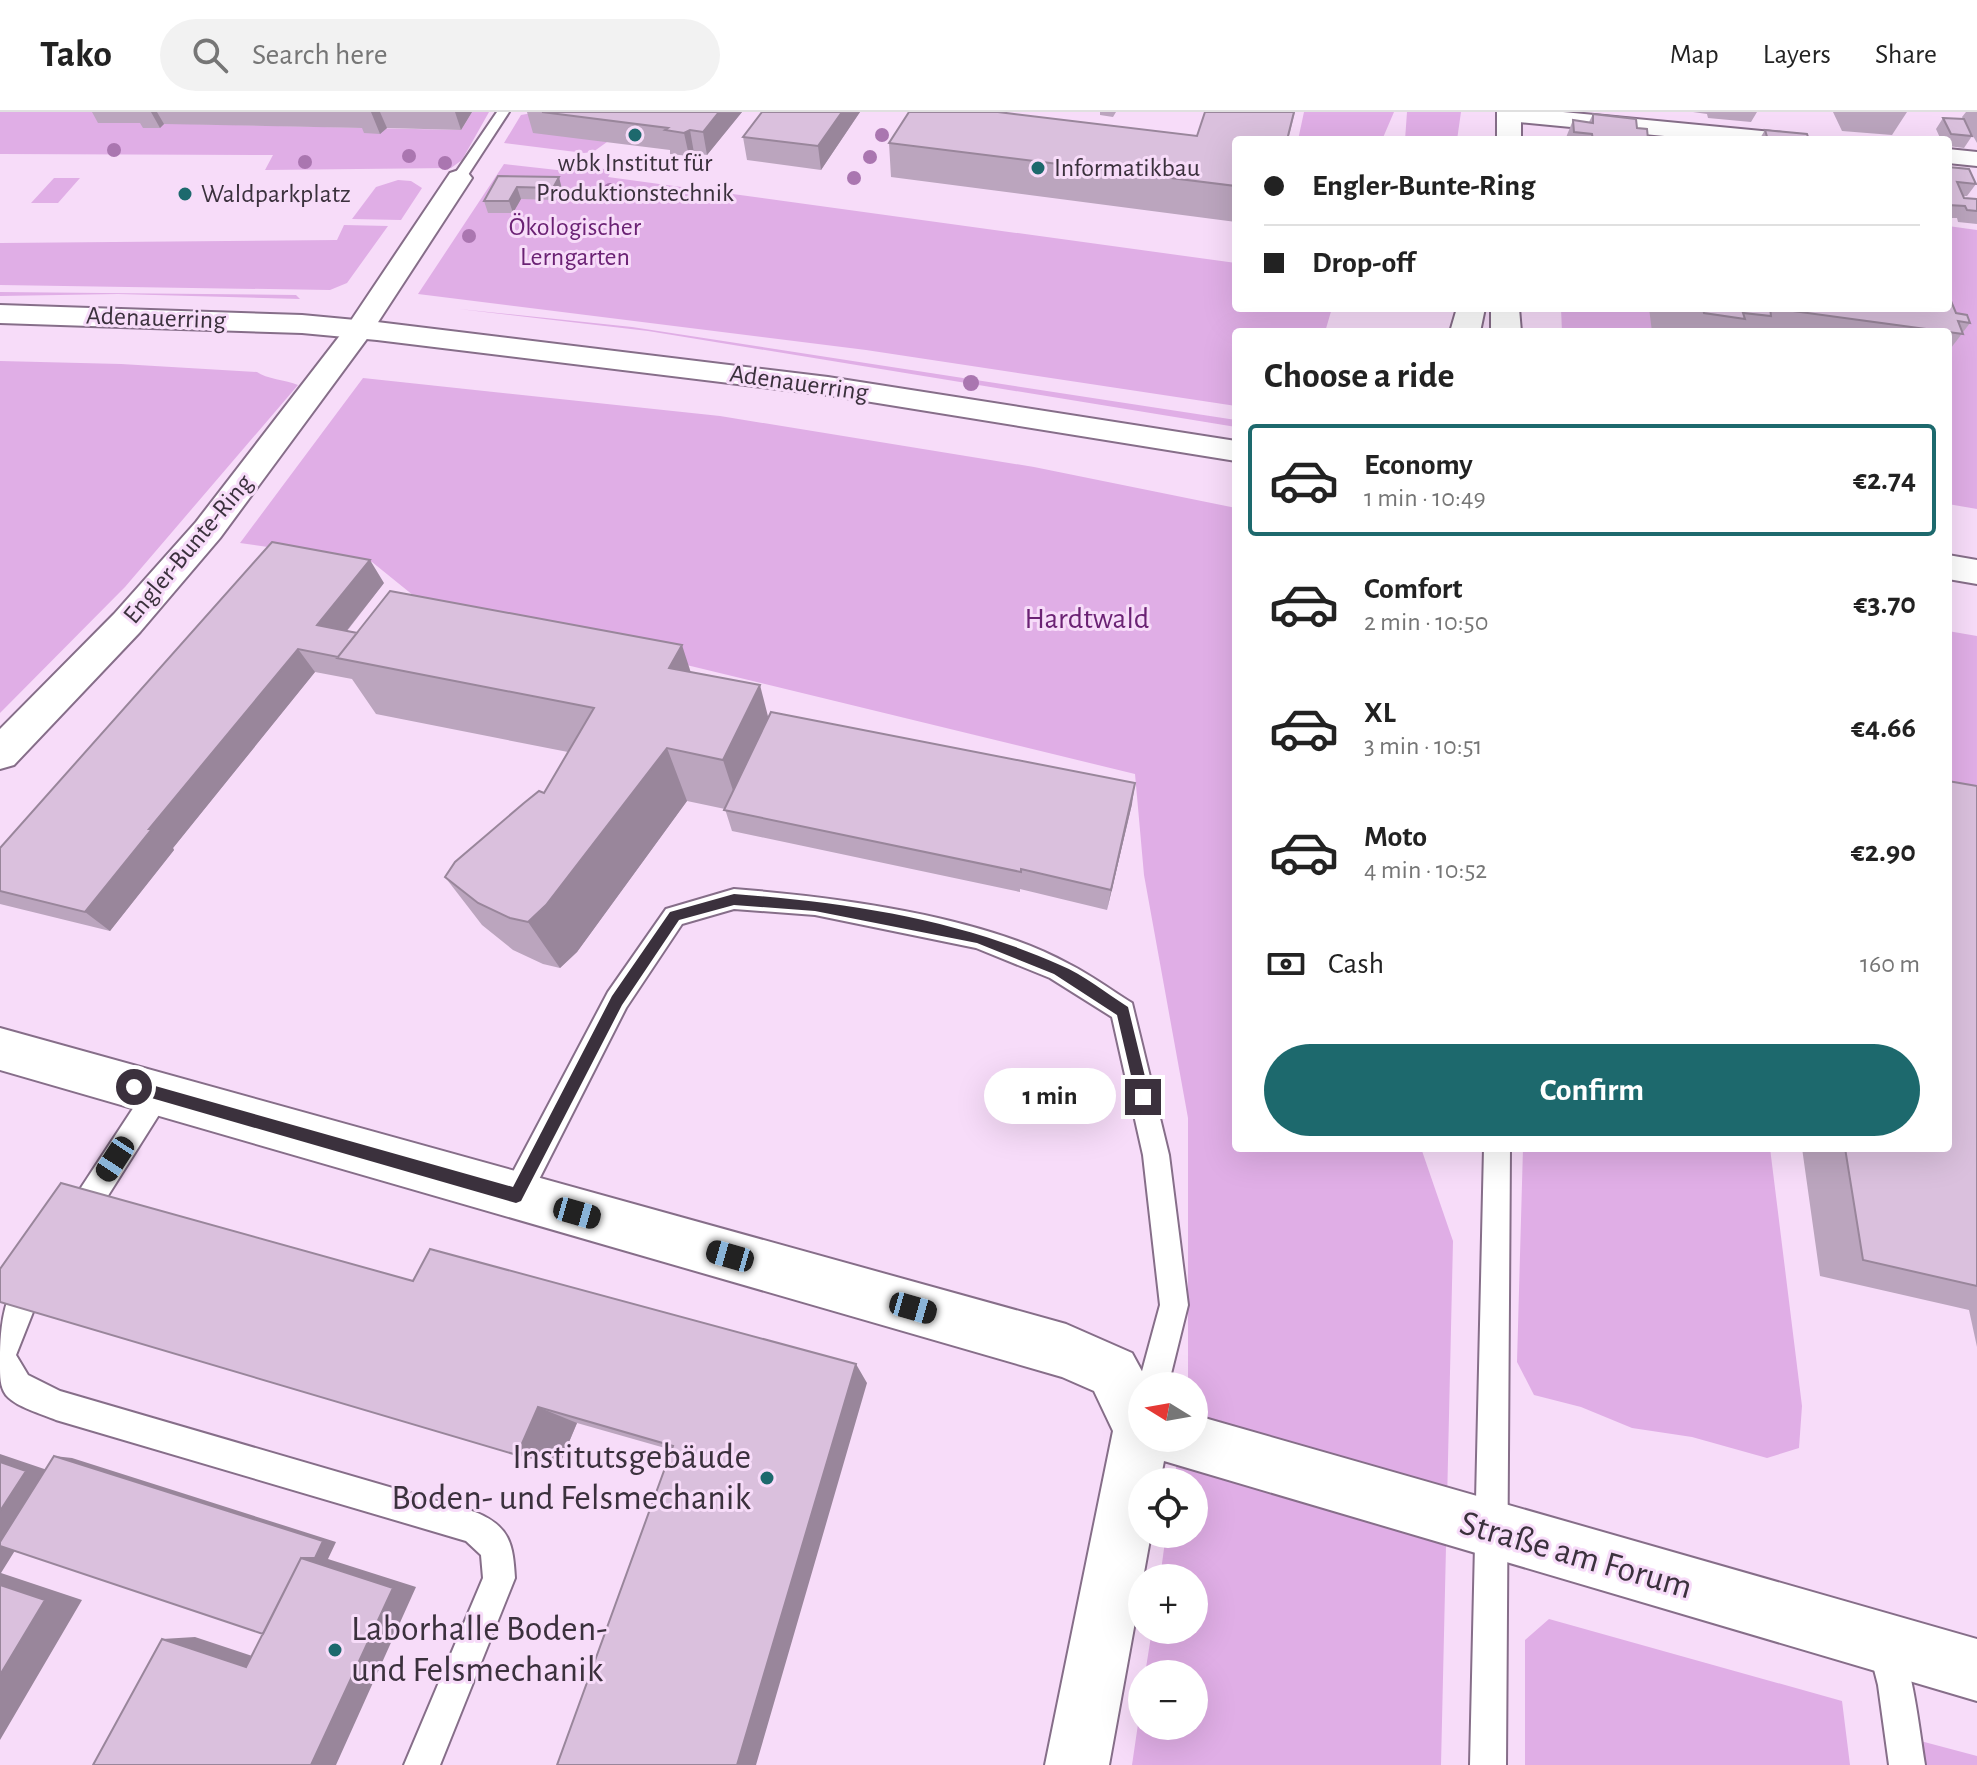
<!DOCTYPE html>
<meta charset="utf-8">
<style>
:root{--surface:#fff;--page:#f2f2f2;--text:#222;--muted:#767676;--line:#e0e0e0;--accent:#1d696d}
body{margin:0;font-family:"Alegreya Sans",sans-serif;background:var(--page);color:var(--text);height:100vh;display:flex;flex-direction:column;font-size:30px;white-space:nowrap}
*{box-sizing:border-box;margin:0}
p{font-size:26px;color:var(--muted)}
.icon{flex:none;width:44px;height:44px;fill:none;stroke:currentColor;stroke-width:2;stroke-linecap:round;stroke-linejoin:round}
.map{position:relative;flex:1;overflow:hidden}
.side{position:absolute;left:1232px;top:216px;width:720px;height:824px;display:flex;flex-direction:column;background:var(--surface);border-radius:8px;box-shadow:0 8px 32px #0002}
.side>*{flex:none}
.top-card{position:absolute;left:1232px;top:24px;width:720px;height:176px;border-radius:8px;box-shadow:0 8px 32px #0002;display:grid;align-content:center;height:176px;padding:0 32px;background:var(--surface)}
.needle{width:52px;rotate:281deg}
.controls{position:absolute;left:1128px;top:1260px;display:grid;gap:16px}
.controls a{display:grid;place-items:center;width:80px;height:80px;border-radius:50%;background:var(--surface);box-shadow:0 8px 32px #0002;font-size:40px}
.end{position:absolute;width:36px;height:36px;margin:-18px;border:10px solid #3b313d;background:#fff;box-shadow:0 0 0 4px #fff}
.from{border-radius:50%}
.bubble{position:absolute;height:56px;border-radius:28px;background:var(--surface);box-shadow:0 8px 32px #0002;font-size:26px;font-weight:700;line-height:56px;text-align:center}
.car{position:absolute;width:24px;height:48px;margin:-24px -12px;border-radius:10px;box-shadow:0 0 6px 2px #0007;background:linear-gradient(#222 24%,#8ab4d8 0 40%,#222 0 76%,#8ab4d8 0 86%,#222 0)}
.top-card b{display:flex;align-items:center;gap:28px;height:76px;font-size:30px}
.top-card b+b{border-top:2px solid var(--line)}
.top-card i{width:20px;height:20px;background:var(--text)}
ul{padding:0;list-style:none}
li{display:flex;align-items:center;gap:24px;height:112px;margin:0 16px 12px;padding:0 16px;border:4px solid transparent;border-radius:8px}
li div{flex:1}
li b{display:block;font-size:30px}
li em{font-style:normal;font-weight:700}
li.on{border-color:var(--accent)}
li>.icon{width:72px;height:72px;stroke-width:1.5}
h2{padding:0 32px;font-size:36px;line-height:96px}
.pay{display:flex;align-items:center;gap:20px;height:88px;padding:0 32px;font-size:30px}
.pay p{margin-inline-start:auto}
.button{display:flex;gap:16px;margin-top:auto;padding:16px 32px}
.button a{flex:1;height:92px;border-radius:48px;background:var(--accent);color:#fff;font-size:32px;font-weight:700;line-height:92px;text-align:center}
header{display:flex;align-items:center;gap:48px;box-sizing:border-box;height:112px;padding:0 40px;background:var(--surface);border-bottom:2px solid var(--line)}
header strong{font-size:38px}
nav{display:flex;gap:44px;margin-inline-start:auto;font-size:28px}
.search{width:560px;height:72px;background:var(--page);display:flex;align-items:center;gap:20px;box-sizing:border-box;padding:0 28px;border-radius:44px;color:var(--muted);font-size:30px}
.map>svg:first-child{display:block}
</style>
<header>
<strong>Tako</strong>
<div class="search"><svg class="icon" aria-label="search" viewBox="0 0 24 24"><circle cx="10" cy="10" r="6"/><path d="M15 15l6 6"/></svg>Search here</div>
<nav><a>Map</a><a>Layers</a><a>Share</a></nav>
</header>
<div class="map">
<svg width="1977" height="1653" viewBox="0 0 1977 1653">
<rect width="100%" height="100%" fill="#f7dcf9"/>
<path fill="#e0aee6" d="M0 0H109L147 11 461 18 472 0H489L462 48 451 56 265 58 273 43 0 42Z
M1304 0H1394L1382 28H1298Z
M1407 0H1461L1457 28H1405Z
M532 1 607 30 593 40 584 41 504 31 521 3Z
M504 52 566 59 572 53 612 58 608 65 1236 151V196H1332L1325 220H1236V294L866 238 418 182Z
M54 66H80L58 91H31Z
M398 68 411 69 422 76 401 108 352 107 376 75Z
M344 113 388 114 347 171 330 178 0 173V131L337 128Z
M1948 114 1977 118V397L1948 392V220H1562L1561 196H1948Z
M0 180 296 183 300 187 118 182 0 184Z
M459 197 632 215 1236 308V315L648 219Z
M0 249 121 252 257 260C266 267 286 268 298 273L125 475 0 601Z
M363 266 720 304 1034 355 1236 396V1036H1421L1453 1129 1441 1653H1132L1142 1585V1614H1194V1562H1145L1152 1518H1194V1466H1160L1166 1422H1194V1370H1174L1180 1326H1194V1274H1188V1006L1144 763 1135 662 419 488 372 450 240 431Z
M1948 519 1977 524V712L1948 706Z
M1523 1036H1770L1802 1294 1799 1336 1767 1346 1692 1325 1632 1316 1581 1295 1534 1283 1517 1250Z
M1549 1507 1842 1589 1850 1653H1525V1528Z
M1913 1627 1977 1644V1653H1917Z"/>
<g fill="none" stroke-linecap="round" stroke-linejoin="round">
<defs>
<path id="service" d="M497 0H509L464 69H454L452 66Z
M734 777C835 785 980 803 1069 852 1091 863 1111 878 1132 891L1169 1043 1188 1193 1168 1274H1142V1284L1138 1274 1160 1193 1143 1043 1112 905 1050 866 976 836 815 803 734 797 682 812 626 896 526 1093 516 1096 506 1093 502 1083 506 1073 608 880 666 797Z
M158 969 167 972 171 981 167 990 87 1117 77 1121 67 1117 63 1107 67 1097 149 972Z
M1484 1036H1510L1506 1653H1470Z
M37 1154 47 1158 51 1168 33 1200 16 1243 28 1263 60 1279 475 1400C510 1414 513 1432 515 1466L440 1653H404L483 1466 481 1443 466 1429 56 1308C42 1302 16 1295 6 1283 0 1275 0 1264 0 1253 0 1221 1 1169 37 1154Z
M1885 1517 1897 1522C1914 1563 1918 1609 1925 1653H1889L1878 1573 1868 1534 1873 1522Z"/>
<path id="minor" d="M1499 0H1563L1782 21 1791 23 1794 28H1706L1509 9 1501 7Z
M1948 37 1977 40V54L1948 51Z
M459 58 468 61 472 66 369 224 220 426 140 520 14 653 0 657V617L114 502 196 410 348 213 450 61Z
M0 916 1066 1212 1132 1241 1150 1274H1142V1326H1194V1303L1977 1527V1589L1164 1349 1160 1370H1142V1422H1151L1109 1653H1045L1113 1319 1094 1279 1062 1265 0 958Z"/>
<path id="tertiary" d="M1497 0H1521V28H1497Z
M1457 196H1485L1480 220H1450Z
M1491 196H1519L1521 220H1491Z"/>
<path id="secondary" d="M0 193 302 203 377 210 828 265 1236 329V349L828 283 377 228 302 221 0 211Z
M1948 443 1977 448V472L1948 467Z"/>
</defs>
<use href="#service" stroke="#866e89" stroke-width="4"/>
<use href="#minor" stroke="#866e89" stroke-width="4"/>
<use href="#tertiary" stroke="#866e89" stroke-width="4"/>
<use href="#secondary" stroke="#866e89" stroke-width="4"/>
<use href="#service" fill="#fff" fill-rule="evenodd"/>
<use href="#minor" fill="#fff" fill-rule="evenodd"/>
<use href="#tertiary" fill="#fff" fill-rule="evenodd"/>
<use href="#secondary" fill="#fff" fill-rule="evenodd"/>
</g>
<g fill="#aa76b0">
<circle cx="882" cy="23" r="7"/>
<circle cx="114" cy="38" r="7"/>
<circle cx="409" cy="44" r="7"/>
<circle cx="870" cy="45" r="7"/>
<circle cx="305" cy="50" r="7"/>
<circle cx="445" cy="51" r="7"/>
<circle cx="854" cy="66" r="7"/>
<circle cx="610" cy="78" r="7"/>
<circle cx="469" cy="124" r="7"/>
<circle cx="971" cy="271" r="8"/>
</g>
<path fill="#bba5be" d="M92 0H472L461 18 387 16 380 22 364 21 362 16 164 12 160 16H143L140 11H98Z
M527 0H742L707 43 694 41 689 44 670 42V38L533 21Z
M762 0H860L821 58 747 48 743 25Z
M1100 0H1116L1113 5 1100 3Z
M1205 0H1295L1288 28H1236V110L891 65 889 31 1197 24Z
M1693 0H1757L1751 10 1708 6 1707 2Z
M1833 0H1907L1892 23 1842 19Z
M1966 0H1977V31L1965 10 1972 24 1964 36 1948 34V28H1941L1936 17 1943 6 1963 7 1962 5Z
M1593 2 1637 16 1647 28H1565L1573 8 1589 10Z
M1765 18 1809 28H1759Z
M1948 55 1976 72 1967 84H1963L1964 86 1977 87V112L1958 110 1957 106H1948Z
M498 64 562 77 557 88 521 87 513 101H488L484 89Z
M1649 196H1948L1970 211 1948 240V220H1652Z
M384 471 347 519 690 560 768 606 1132 692 1107 798 1020 777V780L732 719 725 697 687 689 577 840 560 856 543 852 513 838 482 813 445 765 544 681 568 640 376 602 352 567 315 560 173 736 174 738 110 819 0 792V736Z
M1977 674V1235L1969 1198 1820 1164 1802 1036H1948Z
M413 1169 867 1271 672 1338 577 1311 559 1354Z"/>
<path fill="#99869b" d="M151 0H157L164 12 160 16Z
M371 0H380L387 16 380 22Z
M455 0H472L461 18Z
M719 0H742L707 43 703 20Z
M842 0H860L821 58 818 34Z
M690 18 694 41 689 44 684 21Z
M559 65 562 77 557 88 553 76Z
M517 75 521 87 513 101 509 89Z
M370 448 384 471 333 536 317 513Z
M682 533 700 589 669 556Z
M298 537 315 560 173 736 174 738 110 819 85 800 149 717Z
M760 573 774 628 740 700 723 648Z
M667 636 687 689 577 840 560 856 528 810Z
M1135 671 1132 692 1107 798 1111 778Z
M856 1252 867 1271 756 1653H737Z
M538 1295 577 1311 559 1354 517 1343Z
M0 1342 62 1363 1 1461 82 1488 0 1628Z
M54 1344 72 1346 336 1430 328 1447 416 1475 336 1653H311L301 1446Z
M195 1525 276 1552 246 1555 162 1527Z"/>
<path fill="#dac0dd" stroke="#99869b" stroke-width="2" d="M542 0H719L703 20 690 18 684 21 665 18 668 16Z
M762 0H842L818 34 743 25Z
M909 0H998L1197 24 1205 0H1294L1287 28H1236V74L889 31Z
M1593 2 1636 7 1637 16 1647 17 1648 27 1638 26V28H1593L1592 22 1574 20 1573 8 1593 11Z
M1943 6 1964 7 1972 24 1951 22Z
M1765 18 1807 22 1809 28H1768Z
M1948 55 1969 57 1976 72 1957 70 1964 86 1977 87V99L1967 98 1965 94 1948 93Z
M498 64 559 65 553 76 517 75 509 89H484Z
M1948 182 1956 201 1967 203 1970 211 1958 209 1963 222 1770 196 1771 204 1743 201 1745 207 1704 201 1703 196H1948Z
M272 430 370 448 317 513 357 521 338 545 298 537 149 717H152L85 800 0 779V736Z
M390 479 682 533 669 556 760 573 723 648 667 636 546 793 528 810 510 806 478 791 445 765 455 750 524 691 539 679 544 681 594 596 337 546Z
M771 600 1135 671 1111 778 1021 757V760L724 698Z
M1948 669 1977 674V1174L1863 1148 1845 1036H1948Z
M61 1071 413 1169 430 1137 856 1252 737 1653H557L673 1334 538 1295 517 1343 0 1190V1157Z
M54 1344 323 1429 315 1446H301L263 1522 0 1434V1430Z
M0 1350 26 1359 0 1399Z
M301 1446 393 1476 311 1653H93L162 1527 246 1555Z
M0 1473 45 1488 0 1563Z"/>
<path fill="#3b313d" d="M734 782C845 790 958 807 1060 853 1084 863 1106 881 1128 895L1150 985 1148 990 1143 992 1136 985 1117 903 1054 862 977 831 815 799 734 793 679 808 622 893 521 1089 516 1091 134 981 127 975 134 968 513 1075 612 884 670 800Z"/>
<g fill="#1d696d" stroke="#f7dcf9" stroke-width="3">
<circle cx="635" cy="23" r="8"/>
<circle cx="1038" cy="56" r="8"/>
<circle cx="185" cy="82" r="8"/>
<circle cx="767" cy="1366" r="8"/>
<circle cx="335" cy="1538" r="8"/>
</g>
<g text-anchor="middle" dominant-baseline="central" stroke-width="6" stroke-linejoin="round" paint-order="stroke">
<g font-size="26" fill="#3b313d" stroke="#f7dcf9" text-anchor="start">
<text x="635" y="51" text-anchor="middle">wbk Institut für<tspan x="635" dy="30">Produktionstechnik</tspan></text>
<text x="1054" y="56">Informatikbau</text>
<text x="201" y="82">Waldparkplatz</text>
</g>
<g font-size="26" fill="#6b2274" stroke="#f7dcf9">
<text x="575" y="115">Ökologischer<tspan x="575" dy="30">Lerngarten</tspan></text>
</g>
<g font-size="26" fill="#3b313d" stroke="#f7dcf9">
<text transform="translate(156 206) rotate(2)">Adenauerring</text>
<text transform="translate(799 271) rotate(8)">Adenauerring</text>
<text transform="translate(188 437) rotate(-50)">Engler-Bunte-Ring</text>
</g>
<g font-size="30" fill="#6b2274" stroke="#f7dcf9">
<text x="1087" y="507">Hardtwald</text>
</g>
<g font-size="36" fill="#3b313d" stroke="#f7dcf9" text-anchor="end">
<text x="751" y="1345">Institutsgebäude<tspan x="751" dy="41">Boden- und Felsmechanik</tspan></text>
<text x="351" y="1517" text-anchor="start">Laborhalle Boden-<tspan x="351" dy="41">und Felsmechanik</tspan></text>
</g>
<g font-size="36" fill="#3b313d" stroke="#f7dcf9">
<text transform="translate(1576 1443) rotate(16)">Straße am Forum</text>
</g>
</g>
</svg>
<div class="controls">
<a><svg class="needle" viewBox="-14 -14 28 28"><path d="M0-13l5 13h-10z" fill="#e53935"/><path d="M0 13l5-13h-10z" fill="#767676"/></svg></a>
<a><svg class="icon" aria-label="locate" viewBox="0 0 24 24"><circle cx="12" cy="12" r="6"/><path d="M12 2v4M12 18v4M2 12h4M18 12h4"/></svg></a>
<a>+</a>
<a>−</a>
</div>
<i class="end from" style="left:134px;top:975px"></i>
<i class="end" style="left:1143px;top:985px"></i>
<div class="bubble" style="left:984px;top:956px;width:132px">1 min</div>
<i class="car" style="left:115px;top:1047px;rotate:213deg"></i>
<i class="car" style="left:577px;top:1101px;rotate:106deg"></i>
<i class="car" style="left:730px;top:1144px;rotate:286deg"></i>
<i class="car" style="left:913px;top:1196px;rotate:106deg"></i>
<div class="top-card">
<b><i class="from"></i>Engler-Bunte-Ring</b>
<b><i></i>Drop-off</b>
</div>
<section class="side">
<h2>Choose a ride</h2>
<ul>
<li class="on"><svg class="icon" aria-label="car" viewBox="0 0 24 24"><path d="M5 17H2v-5l4-1 3-4h7l3 4 3 1v5h-3M9 17h6M6 11h13"/><circle cx="7" cy="17" r="2"/><circle cx="17" cy="17" r="2"/></svg><div><b>Economy</b><p>1 min · 10:49</p></div><em>€2.74</em></li>
<li><svg class="icon" aria-label="car" viewBox="0 0 24 24"><path d="M5 17H2v-5l4-1 3-4h7l3 4 3 1v5h-3M9 17h6M6 11h13"/><circle cx="7" cy="17" r="2"/><circle cx="17" cy="17" r="2"/></svg><div><b>Comfort</b><p>2 min · 10:50</p></div><em>€3.70</em></li>
<li><svg class="icon" aria-label="car" viewBox="0 0 24 24"><path d="M5 17H2v-5l4-1 3-4h7l3 4 3 1v5h-3M9 17h6M6 11h13"/><circle cx="7" cy="17" r="2"/><circle cx="17" cy="17" r="2"/></svg><div><b>XL</b><p>3 min · 10:51</p></div><em>€4.66</em></li>
<li><svg class="icon" aria-label="car" viewBox="0 0 24 24"><path d="M5 17H2v-5l4-1 3-4h7l3 4 3 1v5h-3M9 17h6M6 11h13"/><circle cx="7" cy="17" r="2"/><circle cx="17" cy="17" r="2"/></svg><div><b>Moto</b><p>4 min · 10:52</p></div><em>€2.90</em></li>
</ul>
<div class="pay"><svg class="icon" aria-label="cash" viewBox="0 0 24 24"><path d="M3 7h18v10H3z"/><circle cx="12" cy="12" r="2"/></svg>Cash<p>160 m</p></div>
<div class="button"><a>Confirm</a></div>
</section>
</div>
